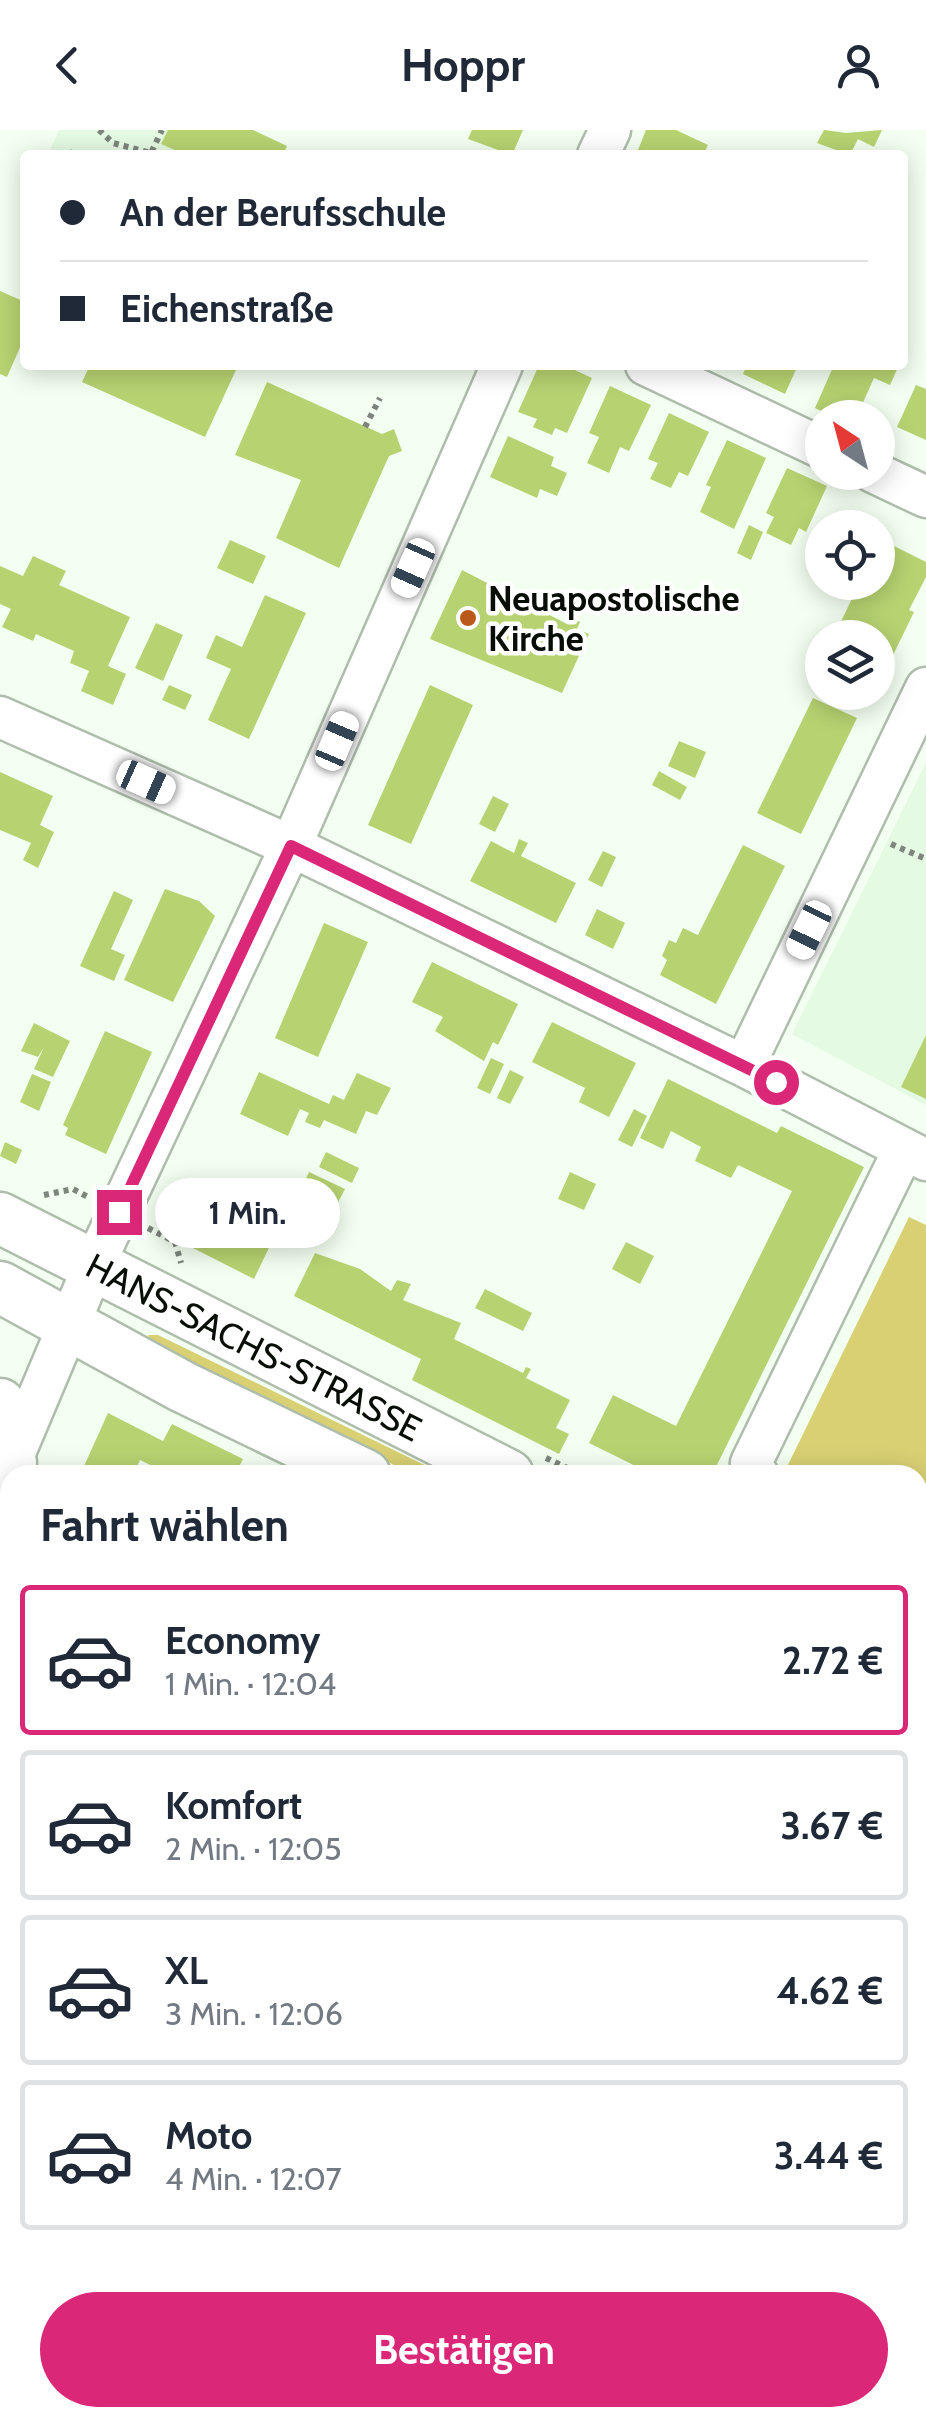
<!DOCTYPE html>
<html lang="de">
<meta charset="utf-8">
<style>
:root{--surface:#fff;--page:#f2f2f3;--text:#1f2937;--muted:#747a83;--line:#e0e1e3;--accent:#db2777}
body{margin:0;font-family:Cabin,sans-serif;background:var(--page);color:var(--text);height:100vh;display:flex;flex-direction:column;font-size:38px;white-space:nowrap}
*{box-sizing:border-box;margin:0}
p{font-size:32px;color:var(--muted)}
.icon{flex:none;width:55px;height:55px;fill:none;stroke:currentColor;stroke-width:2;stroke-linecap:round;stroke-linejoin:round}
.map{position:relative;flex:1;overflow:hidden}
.side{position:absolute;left:0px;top:1335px;width:928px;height:962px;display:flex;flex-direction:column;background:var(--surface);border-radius:30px 30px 0 0;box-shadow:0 5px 25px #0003}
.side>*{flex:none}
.hud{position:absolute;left:20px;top:20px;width:888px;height:220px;border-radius:10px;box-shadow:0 5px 25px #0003;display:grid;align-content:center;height:220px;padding:0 40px;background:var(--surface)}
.needle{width:65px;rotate:324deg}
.controls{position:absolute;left:805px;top:270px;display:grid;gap:20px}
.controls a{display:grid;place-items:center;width:90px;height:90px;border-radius:50%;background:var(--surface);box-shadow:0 5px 25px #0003;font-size:50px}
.end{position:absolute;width:45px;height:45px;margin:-22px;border:12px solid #db2777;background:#fff;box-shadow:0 0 0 5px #fff}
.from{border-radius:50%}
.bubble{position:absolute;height:70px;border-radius:35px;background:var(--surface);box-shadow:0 5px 25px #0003;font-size:32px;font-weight:700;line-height:70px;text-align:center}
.car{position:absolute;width:30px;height:60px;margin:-30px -15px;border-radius:12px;box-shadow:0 0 8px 2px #0007;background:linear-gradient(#fff 24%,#345 0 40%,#fff 0 76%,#345 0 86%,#fff 0)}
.hud b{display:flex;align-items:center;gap:35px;height:95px;font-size:38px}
.hud b+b{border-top:2px solid var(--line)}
.hud i{width:25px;height:25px;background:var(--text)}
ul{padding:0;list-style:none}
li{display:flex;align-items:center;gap:30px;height:150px;margin:0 20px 15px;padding:0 20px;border:5px solid var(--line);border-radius:10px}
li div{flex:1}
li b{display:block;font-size:38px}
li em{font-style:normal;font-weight:700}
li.current{border-color:var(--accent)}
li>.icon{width:90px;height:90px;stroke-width:1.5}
h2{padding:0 40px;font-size:45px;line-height:120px}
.button{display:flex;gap:20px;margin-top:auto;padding:20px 40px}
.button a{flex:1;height:115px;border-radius:60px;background:var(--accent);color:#fff;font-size:40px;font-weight:700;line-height:115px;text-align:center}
header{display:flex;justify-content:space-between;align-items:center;height:130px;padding:0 40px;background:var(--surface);font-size:45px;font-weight:700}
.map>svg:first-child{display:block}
</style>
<header><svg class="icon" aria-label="back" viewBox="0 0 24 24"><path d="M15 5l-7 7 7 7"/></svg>Hoppr<svg class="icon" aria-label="person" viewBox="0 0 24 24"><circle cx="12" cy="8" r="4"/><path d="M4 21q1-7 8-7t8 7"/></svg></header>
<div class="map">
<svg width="926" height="2296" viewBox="0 0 926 2296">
<rect width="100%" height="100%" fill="#f3fff1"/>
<path fill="#e5fae2" d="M59 0H253L287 16 283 25H48Z
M926 633V975L792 904Z"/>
<path fill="#d9d074" d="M909 1087 926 1095V1412L919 1426 918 1345H783Z
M148 1205H158L445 1345H414L150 1212Z"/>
<path fill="#b7d371" d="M168 0H253L287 16 283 25H186L161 14Z
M472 0H523L512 25 468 9Z
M646 0H676L708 15 705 21 716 25H636Z
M824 0 846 3 882 0 874 17 858 9 850 25 817 13Z
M0 161 25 172V206L7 247 0 244Z
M90 235H224L236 240 205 307 82 252Z
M539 235H564L592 248 567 303 555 298 552 305 533 297 537 289 518 282Z
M747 235H798L785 264 743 244Z
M834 235H899L890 255 874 248 856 288H836L815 278Z
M267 252 382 304 394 299 402 321 389 326 339 438 276 408 301 350 235 325Z
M916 255 926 259V310L897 297Z
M610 256 651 275 629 321 620 317 609 343 587 333 599 307 589 303Z
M669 283 709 302 688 346 679 342 671 358 650 349 658 333 648 329Z
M508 306 554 327 551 336 567 343 557 366 540 359 537 368 490 347Z
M727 310 766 328 734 399 700 382 711 357 706 355Z
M787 338 827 356 806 402 799 398 791 415 766 403 774 387 766 383Z
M749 395 763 402 751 430 737 423Z
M878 408 926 432V447L909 480 914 482 878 556V508H833L860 452H878Z
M230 410 266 426 253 454 217 438Z
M33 426 66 441 59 455 130 487 108 536 126 544 113 575 81 561 89 541 70 533 74 521 36 504 33 511 2 497 11 479 0 474V436L23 446Z
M462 440 567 494 570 487 580 492 577 499 589 504 562 563 430 509Z
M265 465 306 483 249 609 208 590 231 539 206 528 216 505 242 517Z
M156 493 183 505 163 551 135 538Z
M169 555 192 565 185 580 162 570Z
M430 555 473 575 411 714 368 695Z
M813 568 857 588 801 704 757 683Z
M679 611 706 622 695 648 668 636Z
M659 641 687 657 680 670 652 655Z
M0 642 53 666 40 695 54 702 38 738 23 730 31 713 0 700Z
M493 666 509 674 495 702 479 694Z
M519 709 528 713 521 726 576 753 556 793 470 751 491 711 514 723Z
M743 715 785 736 716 874 660 845 667 830 662 826 669 810 676 813 683 798 698 805Z
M603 721 616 727 602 757 588 750Z
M165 759 199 771 215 786 173 872 124 850Z
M114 761 133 770 111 819 125 825 114 851 80 836Z
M597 779 625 793 613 819 585 805Z
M324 793 368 812 318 927 275 908Z
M432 832 518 874 498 915 493 912 484 931 435 901 443 887 412 872Z
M552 892 636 933 609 987 579 972 585 958 532 932Z
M34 893 70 911 53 947 34 939 44 917 38 927 21 921Z
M105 901 152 922 106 1024 65 1005 68 998 63 995Z
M926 905V969L901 957Z
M491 928 504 934 490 964 477 958Z
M510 940 524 947 510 974 497 968Z
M259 942 329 974 333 965 344 970 357 943 391 958 377 985 366 981 356 1004 324 990 320 998 305 992 309 983 300 979 288 1006 240 984Z
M32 944 51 952 39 981 20 972Z
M668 949 777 1003 781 996 864 1037 712 1345H654L589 1313 613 1265 676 1296 792 1061 738 1035 731 1048 695 1031 701 1017 671 1001 663 1019 640 1008Z
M634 979 647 986 632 1017 618 1010Z
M5 1012 22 1020 16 1034 0 1026Z
M326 1022 359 1038 352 1053 319 1037Z
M309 1042 345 1059 333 1082 298 1066Z
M570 1042 596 1054 584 1080 558 1069Z
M209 1058 259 1083 269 1063 290 1074 254 1149 183 1113Z
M626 1112 654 1126 640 1154 612 1139Z
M315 1123 360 1139 391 1161 397 1150 411 1154 403 1170 461 1193 454 1209 523 1243 526 1237 531 1239 526 1248 570 1270 556 1298 569 1304 559 1324 412 1250 421 1229 294 1166Z
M485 1159 532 1183 523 1201 475 1178Z
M108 1283 163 1311 172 1294 243 1329 235 1345H171L140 1330 133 1345H80Z
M0 1592 10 1597V1622L0 1643Z
M918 1668 926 1672V1714L918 1731Z
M1 1777 10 1781V1834L0 1829Z
M918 1794 926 1798V1830L918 1826Z
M918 2041 926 2044V2086L921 2096 918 2094Z
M920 2218 926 2222V2296H903L893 2288H918Z
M0 2240 10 2251V2288H41L31 2296H0Z
M107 2288H144L157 2296H101Z
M267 2288H338L332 2296H271L265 2292Z
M665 2288H710L720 2296H675Z"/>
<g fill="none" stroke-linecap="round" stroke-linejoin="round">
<defs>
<path id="minor" d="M598 25 610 0
M646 235 822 318
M873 342 926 367
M0 587 291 716 744 936 926 1030
M744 936 926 558
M758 1345 751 1333 904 1019
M0 1358 94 1135 291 716 502 235
M918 1443 926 1441
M0 1722 10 1727
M918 2153 926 2157
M231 2296 237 2288"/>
<path id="major" d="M0 1088 508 1345
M0 1157 183 1257 365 1345
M0 1274 11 1333
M918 1550 926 1554
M918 1615 926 1618"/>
</defs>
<use href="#minor" stroke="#aebdac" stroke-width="45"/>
<use href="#major" stroke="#aebdac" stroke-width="55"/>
<path stroke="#7d857c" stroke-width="6" stroke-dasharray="5 5" stroke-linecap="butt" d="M99 0 113 13 151 23 162 0
M151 24 175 25
M60 25 69 21 72 25
M365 297 380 268
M891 714 926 729
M44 1065 73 1059 88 1067
M148 1098 175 1112 181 1133
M546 1328 582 1345"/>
<use href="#minor" stroke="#fff" stroke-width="40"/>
<use href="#major" stroke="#fff" stroke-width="50"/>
</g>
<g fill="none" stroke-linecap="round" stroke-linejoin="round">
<path stroke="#db2777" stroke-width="12" d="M119 1082 291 716 776 952"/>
</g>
<circle fill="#bb591c" stroke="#fff" stroke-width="4" cx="468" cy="488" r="10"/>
<g text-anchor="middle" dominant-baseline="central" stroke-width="9" stroke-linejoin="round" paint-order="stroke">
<g font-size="35" font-weight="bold" fill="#080d08" stroke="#fff" text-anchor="start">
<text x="488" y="468">Neuapostolische<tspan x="488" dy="40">Kirche</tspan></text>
</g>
<g font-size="35" fill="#080d08" stroke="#fff">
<text transform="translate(254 1217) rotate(27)">HANS-SACHS-STRASSE</text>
</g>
</g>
</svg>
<div class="controls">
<a><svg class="needle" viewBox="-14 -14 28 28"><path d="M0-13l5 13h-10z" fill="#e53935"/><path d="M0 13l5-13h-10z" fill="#747a83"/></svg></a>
<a><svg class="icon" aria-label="locate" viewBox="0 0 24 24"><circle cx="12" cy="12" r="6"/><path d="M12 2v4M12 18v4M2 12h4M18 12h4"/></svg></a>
<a><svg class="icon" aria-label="layers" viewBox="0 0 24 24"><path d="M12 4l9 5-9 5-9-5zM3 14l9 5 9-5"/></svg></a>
</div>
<i class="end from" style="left:776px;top:952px"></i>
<i class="end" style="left:119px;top:1082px"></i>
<div class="bubble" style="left:155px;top:1048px;width:185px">1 Min.</div>
<i class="car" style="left:413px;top:438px;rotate:204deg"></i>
<i class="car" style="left:337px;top:611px;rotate:23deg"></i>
<i class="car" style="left:146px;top:652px;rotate:114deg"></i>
<i class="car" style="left:809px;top:800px;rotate:206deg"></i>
<div class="hud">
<b><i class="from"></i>An der Berufsschule</b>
<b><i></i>Eichenstraße</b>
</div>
<section class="side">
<h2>Fahrt wählen</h2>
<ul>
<li class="current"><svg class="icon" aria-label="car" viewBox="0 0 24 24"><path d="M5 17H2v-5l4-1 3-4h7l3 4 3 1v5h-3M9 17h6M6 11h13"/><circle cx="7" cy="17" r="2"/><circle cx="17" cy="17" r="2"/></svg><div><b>Economy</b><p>1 Min. · 12:04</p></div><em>2.72 €</em></li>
<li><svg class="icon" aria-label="car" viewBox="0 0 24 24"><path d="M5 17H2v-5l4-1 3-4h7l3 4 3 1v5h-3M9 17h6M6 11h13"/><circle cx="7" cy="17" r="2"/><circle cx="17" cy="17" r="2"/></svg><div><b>Komfort</b><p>2 Min. · 12:05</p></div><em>3.67 €</em></li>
<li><svg class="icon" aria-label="car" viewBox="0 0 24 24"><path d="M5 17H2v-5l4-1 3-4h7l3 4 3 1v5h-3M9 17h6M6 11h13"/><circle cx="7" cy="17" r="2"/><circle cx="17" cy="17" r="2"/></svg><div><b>XL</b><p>3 Min. · 12:06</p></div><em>4.62 €</em></li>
<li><svg class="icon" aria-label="car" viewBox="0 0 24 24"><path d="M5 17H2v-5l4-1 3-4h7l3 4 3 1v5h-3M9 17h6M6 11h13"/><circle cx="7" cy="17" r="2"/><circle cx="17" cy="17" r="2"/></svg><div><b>Moto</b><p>4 Min. · 12:07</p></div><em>3.44 €</em></li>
</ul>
<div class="button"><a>Bestätigen</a></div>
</section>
</div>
